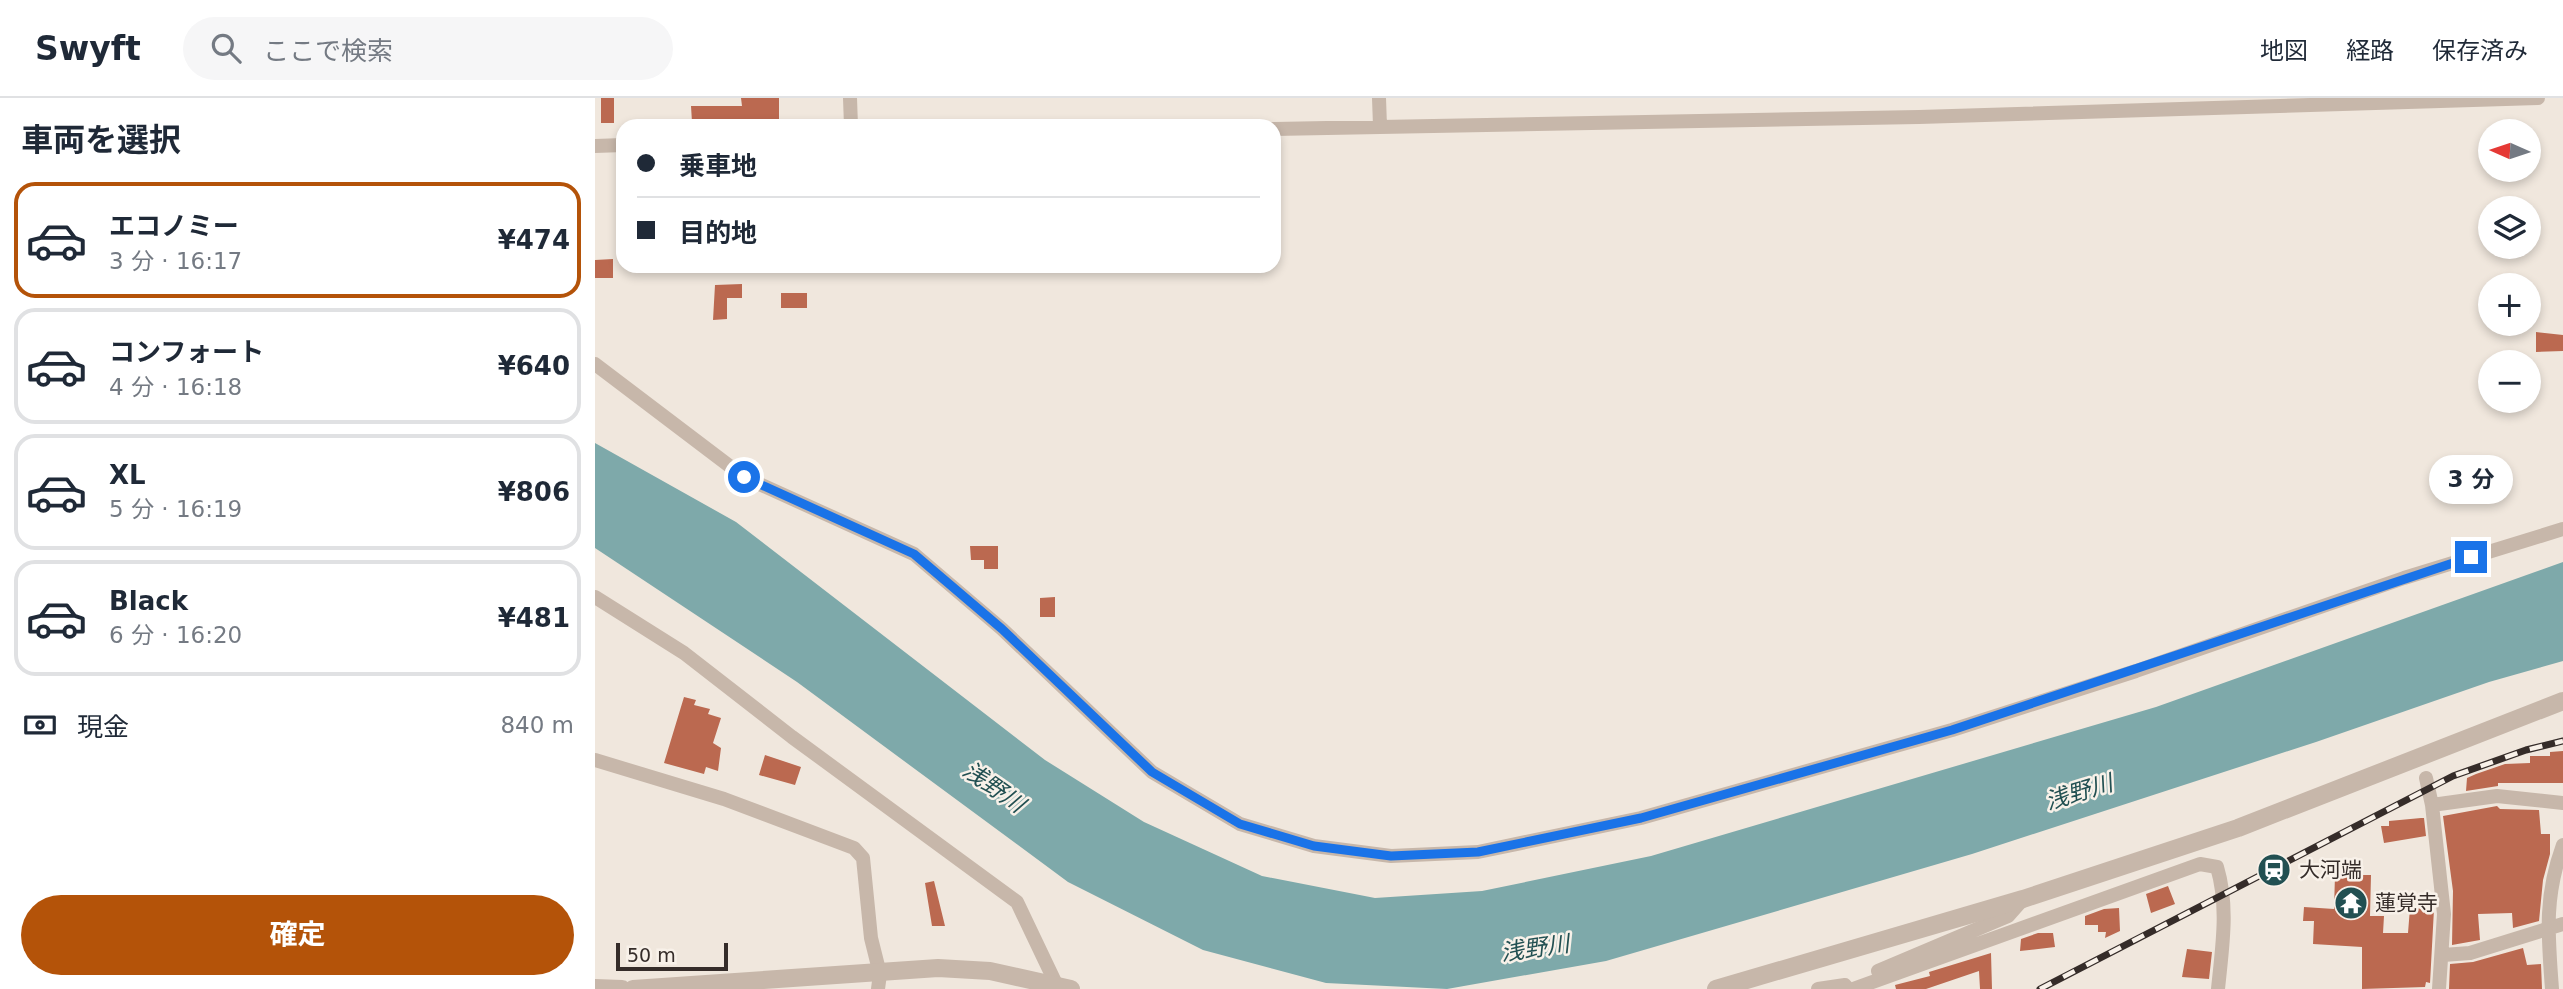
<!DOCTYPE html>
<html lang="ja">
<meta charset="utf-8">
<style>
:root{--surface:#fff;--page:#f6f6f7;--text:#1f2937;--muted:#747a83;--line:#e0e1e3;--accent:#b45309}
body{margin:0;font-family:"DejaVu Sans","Noto Sans JP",sans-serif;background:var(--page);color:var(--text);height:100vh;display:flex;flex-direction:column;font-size:26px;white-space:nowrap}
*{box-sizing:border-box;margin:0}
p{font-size:23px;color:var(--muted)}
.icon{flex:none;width:38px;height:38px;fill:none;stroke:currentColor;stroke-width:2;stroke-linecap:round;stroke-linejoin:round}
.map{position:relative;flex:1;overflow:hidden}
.side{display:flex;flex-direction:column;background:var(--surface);width:595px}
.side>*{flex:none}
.top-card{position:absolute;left:21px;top:21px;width:665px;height:154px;border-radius:21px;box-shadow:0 4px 10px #0003;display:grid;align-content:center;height:154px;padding:0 21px;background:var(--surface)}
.needle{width:46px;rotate:273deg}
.tools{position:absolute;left:1883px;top:21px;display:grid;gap:14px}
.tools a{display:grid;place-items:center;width:63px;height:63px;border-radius:50%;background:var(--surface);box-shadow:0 4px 10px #0003;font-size:35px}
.scale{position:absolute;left:21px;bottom:18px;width:112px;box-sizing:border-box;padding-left:7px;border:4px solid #352c29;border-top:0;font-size:19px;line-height:24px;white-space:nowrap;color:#352c29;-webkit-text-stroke:5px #f8f1e9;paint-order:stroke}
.end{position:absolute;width:32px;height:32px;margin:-16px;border:9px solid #1a73e8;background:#fff;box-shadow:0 0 0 4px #fff}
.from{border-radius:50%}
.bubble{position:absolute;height:49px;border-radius:24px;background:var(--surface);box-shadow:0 4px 10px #0003;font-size:23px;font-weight:700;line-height:49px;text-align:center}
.top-card b{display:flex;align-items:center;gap:24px;height:66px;font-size:26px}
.top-card b+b{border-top:2px solid var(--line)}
.top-card i{width:18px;height:18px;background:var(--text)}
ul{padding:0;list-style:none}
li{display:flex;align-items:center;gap:21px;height:116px;margin:0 14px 10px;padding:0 7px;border:4px solid var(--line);border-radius:21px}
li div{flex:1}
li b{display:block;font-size:26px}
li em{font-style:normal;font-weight:700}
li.selected{border-color:var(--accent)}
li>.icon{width:63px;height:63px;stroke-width:1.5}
h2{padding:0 21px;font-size:32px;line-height:84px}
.pay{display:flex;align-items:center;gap:18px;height:77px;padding:0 21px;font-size:26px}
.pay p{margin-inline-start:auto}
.action{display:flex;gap:14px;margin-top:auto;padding:14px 21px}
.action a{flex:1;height:80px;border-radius:42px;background:var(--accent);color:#fff;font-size:28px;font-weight:700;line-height:80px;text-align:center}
header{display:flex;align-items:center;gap:42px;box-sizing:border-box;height:98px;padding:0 35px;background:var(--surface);border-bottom:2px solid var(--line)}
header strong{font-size:33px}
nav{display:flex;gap:38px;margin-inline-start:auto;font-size:24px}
.search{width:490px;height:63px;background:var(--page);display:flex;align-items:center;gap:18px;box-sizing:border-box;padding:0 24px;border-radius:38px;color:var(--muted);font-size:26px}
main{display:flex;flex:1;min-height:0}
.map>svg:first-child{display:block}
</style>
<header>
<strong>Swyft</strong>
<div class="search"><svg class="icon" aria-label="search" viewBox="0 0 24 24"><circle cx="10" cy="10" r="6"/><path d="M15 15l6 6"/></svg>ここで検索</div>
<nav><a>地図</a><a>経路</a><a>保存済み</a></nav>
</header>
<main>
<section class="side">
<h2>車両を選択</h2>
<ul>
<li class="selected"><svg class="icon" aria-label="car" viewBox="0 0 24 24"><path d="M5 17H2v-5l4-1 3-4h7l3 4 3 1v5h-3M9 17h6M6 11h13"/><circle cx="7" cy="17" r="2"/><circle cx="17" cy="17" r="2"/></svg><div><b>エコノミー</b><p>3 分 · 16:17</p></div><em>¥474</em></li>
<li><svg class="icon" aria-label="car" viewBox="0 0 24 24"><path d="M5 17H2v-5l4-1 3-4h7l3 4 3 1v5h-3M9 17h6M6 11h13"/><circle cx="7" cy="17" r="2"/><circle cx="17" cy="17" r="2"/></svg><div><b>コンフォート</b><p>4 分 · 16:18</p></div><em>¥640</em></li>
<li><svg class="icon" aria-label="car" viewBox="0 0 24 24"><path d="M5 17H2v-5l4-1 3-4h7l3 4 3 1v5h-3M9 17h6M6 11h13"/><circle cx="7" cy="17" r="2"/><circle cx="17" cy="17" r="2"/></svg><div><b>XL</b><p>5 分 · 16:19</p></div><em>¥806</em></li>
<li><svg class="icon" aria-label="car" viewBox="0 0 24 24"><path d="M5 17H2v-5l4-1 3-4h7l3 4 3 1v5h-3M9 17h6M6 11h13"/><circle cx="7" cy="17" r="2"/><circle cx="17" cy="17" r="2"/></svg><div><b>Black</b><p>6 分 · 16:20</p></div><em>¥481</em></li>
</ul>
<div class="pay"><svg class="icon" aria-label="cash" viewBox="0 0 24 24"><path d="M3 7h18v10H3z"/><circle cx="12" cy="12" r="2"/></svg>現金<p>840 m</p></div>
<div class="action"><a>確定</a></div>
</section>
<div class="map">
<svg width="1968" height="891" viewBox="0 0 1968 891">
<rect width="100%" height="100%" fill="#f0e7dd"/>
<path fill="#7ea9aa" d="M0 345 141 424 450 662 549 724 667 778 780 800 887 793 1056 758 1561 609 1968 464V563L1894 584 1721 644 1377 756 1011 863 852 891 731 885 608 852 473 784 202 584 0 450Z"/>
<path fill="#bb6950" d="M6 0H19V25H6Z
M146 0H184V23L97 24 96 8H147Z
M18 161V180H0V162Z
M147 186V200H132V221L118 222 120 187Z
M186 195H212V210H186Z
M1941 234 1968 237V253L1941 254Z
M375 448H403V471H389V462H376Z
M460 499V519H445V500Z
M89 599 101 602 99 607 115 611 113 616 126 620 118 645 126 650 123 673 111 669 109 676 69 665Z
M1968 653V685H1903V688L1871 693 1872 680 1881 676 1910 666 1935 665V658H1955V654Z
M170 657 206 669 200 687 164 677Z
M1902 708 1905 711 1944 712 1946 736H1955V756L1948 782 1944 823 1918 830 1917 815 1883 816 1885 842 1857 847 1858 793 1848 718Z
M1826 720H1829L1831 738 1789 745 1786 728H1794V723Z
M1740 777H1776L1775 818H1789L1788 835H1813L1815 810 1839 811 1835 885 1831 884 1830 889 1767 891V849L1718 846 1719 823H1708L1709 809 1739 811Z
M339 783 350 828H337L330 785Z
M1573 788 1580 806 1556 815 1551 796Z
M1524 810 1525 833 1510 840 1511 834H1503V827H1490V818L1509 811Z
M1443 835H1458L1460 849 1425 853 1426 841Z
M1928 850 1932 867 1946 866 1947 891H1854L1855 866 1878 864Z
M1592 851 1617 854 1614 881 1587 879Z
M1396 855 1397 891H1385L1384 873 1331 891H1301L1300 887 1335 878 1334 874Z"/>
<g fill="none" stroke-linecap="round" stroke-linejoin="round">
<path stroke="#c7b7aa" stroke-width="14" d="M255 0 256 28
M784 0 785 28
M679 31 1324 19 1943 0
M0 48 28 47
M0 266 149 379 319 456 407 531 557 674 645 726 719 748 796 758 883 754 1046 720 1357 632 1541 573 1809 480 1968 431
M0 499 89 555 197 639 422 804 462 888
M0 662 129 701 259 750 268 760 276 840 285 876 283 891
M1831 680 1837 707
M1848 857 1875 855 1968 826
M1283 873 1413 818 1428 801
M1223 891 1250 887
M1258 891 1605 766 1622 769C1634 809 1627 850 1623 891
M1844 891 1849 816 1837 707 1902 698 1968 705
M1957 891C1953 837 1949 799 1968 747"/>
<path stroke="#c7b7aa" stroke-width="18" d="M0 890 27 891
M38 891 343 870 395 873 476 891
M1121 891 1428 801 1643 730 1968 603"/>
<defs>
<path id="rail" d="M1445 891 1858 678 1931 652 1968 643"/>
</defs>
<use href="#rail" stroke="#352c29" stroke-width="7"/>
<use href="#rail" stroke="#f8f1e9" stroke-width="4.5" stroke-dasharray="13" stroke-linecap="butt"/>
</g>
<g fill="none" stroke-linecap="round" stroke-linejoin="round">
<path stroke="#1a73e8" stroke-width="9" d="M149 379 319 456 407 531 557 674 645 726 719 748 796 758 883 754 1046 720 1357 632 1876 459"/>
</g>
<defs>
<symbol id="station-disc" viewBox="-11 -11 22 22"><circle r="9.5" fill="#225052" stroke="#f8f1e9"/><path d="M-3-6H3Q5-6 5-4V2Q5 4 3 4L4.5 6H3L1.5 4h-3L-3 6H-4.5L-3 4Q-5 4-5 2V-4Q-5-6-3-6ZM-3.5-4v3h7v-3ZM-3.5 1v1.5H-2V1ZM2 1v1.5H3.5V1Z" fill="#fff"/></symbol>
<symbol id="temple-disc" viewBox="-11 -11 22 22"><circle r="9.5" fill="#225052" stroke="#f8f1e9"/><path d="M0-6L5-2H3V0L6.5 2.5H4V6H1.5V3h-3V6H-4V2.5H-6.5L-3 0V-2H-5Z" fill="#fff"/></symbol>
</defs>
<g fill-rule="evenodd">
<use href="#station-disc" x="1660" y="753" width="38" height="38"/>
<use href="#temple-disc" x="1737" y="786" width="38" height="38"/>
</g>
<g text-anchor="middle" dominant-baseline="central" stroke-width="5" stroke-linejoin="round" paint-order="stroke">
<g font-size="21" fill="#352c29" stroke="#f8f1e9" text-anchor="start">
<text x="1704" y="772">大河端</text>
<text x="1780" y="805">蓮覚寺</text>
</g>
<g font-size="23" font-style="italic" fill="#225052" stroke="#f8f1e9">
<text transform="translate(399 689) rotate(35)">浅野川</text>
<text transform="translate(1484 694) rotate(-17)">浅野川</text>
<text transform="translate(940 850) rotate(-8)">浅野川</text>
</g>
</g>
</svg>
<div class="tools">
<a><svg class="needle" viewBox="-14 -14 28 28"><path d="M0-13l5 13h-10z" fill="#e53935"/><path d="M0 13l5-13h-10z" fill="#747a83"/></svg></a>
<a><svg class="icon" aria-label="layers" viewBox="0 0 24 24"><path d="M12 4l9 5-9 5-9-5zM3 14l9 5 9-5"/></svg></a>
<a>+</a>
<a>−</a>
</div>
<div class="scale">50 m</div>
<i class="end from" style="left:149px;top:379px"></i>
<i class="end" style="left:1876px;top:459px"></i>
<div class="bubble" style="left:1834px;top:357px;width:84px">3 分</div>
<div class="top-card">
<b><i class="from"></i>乗車地</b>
<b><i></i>目的地</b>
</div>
</div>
</main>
